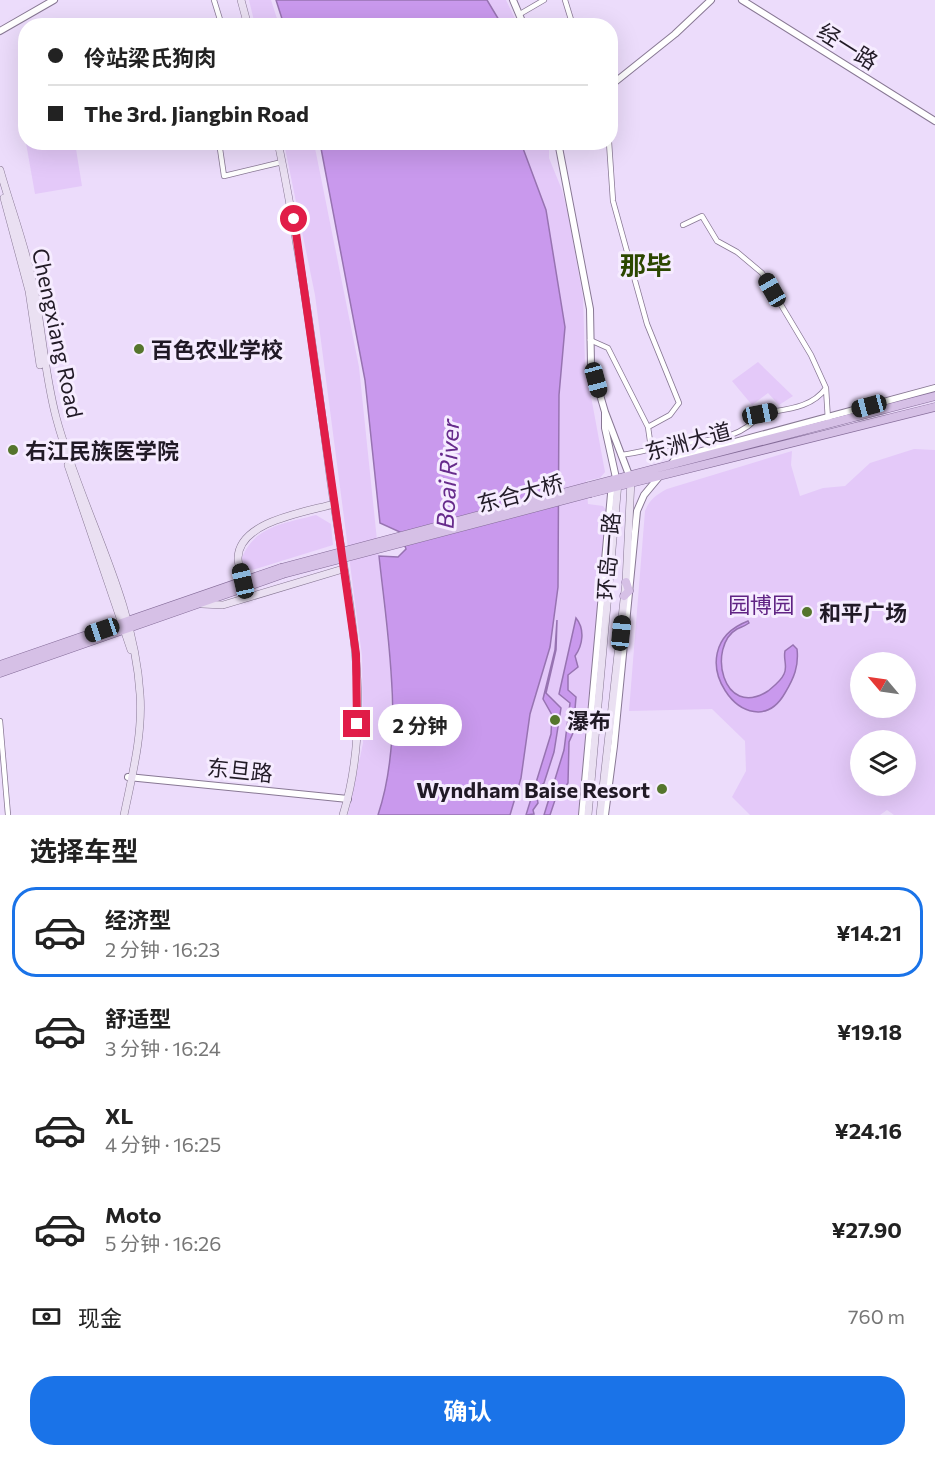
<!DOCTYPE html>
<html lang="zh">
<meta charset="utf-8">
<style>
:root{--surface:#fff;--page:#f2f2f2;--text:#222;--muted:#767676;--line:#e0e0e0;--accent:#1a73e8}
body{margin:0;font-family:Commissioner,"Noto Sans SC",sans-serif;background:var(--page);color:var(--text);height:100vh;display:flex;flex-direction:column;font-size:22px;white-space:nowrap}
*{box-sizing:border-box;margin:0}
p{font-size:20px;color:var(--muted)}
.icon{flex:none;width:33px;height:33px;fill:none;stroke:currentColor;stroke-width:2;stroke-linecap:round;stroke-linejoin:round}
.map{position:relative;height:815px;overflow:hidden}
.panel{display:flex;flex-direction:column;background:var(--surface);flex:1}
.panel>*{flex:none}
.hud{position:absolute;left:18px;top:18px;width:600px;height:132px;border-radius:24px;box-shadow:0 6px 24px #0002;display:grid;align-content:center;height:132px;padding:0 30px;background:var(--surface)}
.needle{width:39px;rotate:299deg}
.tools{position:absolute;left:850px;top:652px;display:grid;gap:12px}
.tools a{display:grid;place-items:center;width:66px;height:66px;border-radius:50%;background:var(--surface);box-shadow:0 6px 24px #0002;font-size:30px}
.end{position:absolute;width:27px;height:27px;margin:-14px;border:8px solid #e11d48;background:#fff;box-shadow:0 0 0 3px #fff}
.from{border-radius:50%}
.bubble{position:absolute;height:42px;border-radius:21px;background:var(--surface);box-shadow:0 6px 24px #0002;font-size:20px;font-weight:700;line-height:42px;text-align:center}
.car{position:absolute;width:18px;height:36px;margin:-18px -9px;border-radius:8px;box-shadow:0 0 4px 2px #0007;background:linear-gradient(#222 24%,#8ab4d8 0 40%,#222 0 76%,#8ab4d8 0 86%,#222 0)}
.hud b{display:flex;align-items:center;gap:21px;height:57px;font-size:22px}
.hud b+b{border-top:2px solid var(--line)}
.hud i{width:15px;height:15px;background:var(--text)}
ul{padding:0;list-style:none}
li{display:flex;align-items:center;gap:18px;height:90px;margin:0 12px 9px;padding:0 18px;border:3px solid transparent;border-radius:24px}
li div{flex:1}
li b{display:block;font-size:22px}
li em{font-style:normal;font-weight:700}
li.on{border-color:var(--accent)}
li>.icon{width:54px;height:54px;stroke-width:1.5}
h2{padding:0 30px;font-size:27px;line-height:72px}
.pay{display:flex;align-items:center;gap:15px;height:66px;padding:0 30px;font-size:22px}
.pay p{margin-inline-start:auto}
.primary-button{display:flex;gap:12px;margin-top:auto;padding:12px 30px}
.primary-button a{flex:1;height:69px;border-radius:24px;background:var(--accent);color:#fff;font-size:24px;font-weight:700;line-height:69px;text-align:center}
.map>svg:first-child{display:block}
</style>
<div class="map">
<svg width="935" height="815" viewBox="0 0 935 815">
<rect width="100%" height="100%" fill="#ecdcfb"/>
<path fill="#e4c9f9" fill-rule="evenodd" d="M249 0H271L279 25H255Z
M487 0H506L518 25H502Z
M26 143H75L82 186 35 194Z
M284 143H314L359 367 391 675 390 763 378 815H348L363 743 362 656 315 295Z
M521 143H549V158L562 190 568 214 583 297 585 364 605 472 600 478 586 481 588 504 603 506 607 511 578 815H510L521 778 530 714 550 647 558 587 559 395 565 327 546 210Z
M758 362 793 396 779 405 768 393 752 405 732 381Z
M914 449 935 450V815H894L887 810 880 815H750L732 797 746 771 745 741 712 709 629 711 645 511C650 499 656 495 667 489L792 451 791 465 800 496 823 488 845 486 870 463ZM861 663H906V708H861ZM861 741H906V786H861Z
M316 515 331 524 333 545 252 570 245 568 242 558C254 526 286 523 316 515Z"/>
<path fill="#c999ed" stroke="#9773b1" stroke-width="1.5" d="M276 0H487L502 25H284Z
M320 143H521L546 210 565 327 559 395 558 587 550 647 530 714 521 778 510 815H378C405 733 388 640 379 556L398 557 406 549 400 532 380 523 365 380Z
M576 618C585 629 583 645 575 656L578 667 568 675V690L576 697 573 733 569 742 568 783 555 800 550 815H544L564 750 570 703 559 694Z
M557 620 556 650 546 693 561 708 554 752 544 783 539 787 541 791 537 798 538 803 533 810 534 814 526 815 551 734 552 715 543 699 555 650Z
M748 621 749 623C745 626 741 627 737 629 707 646 722 720 768 691 774 686 781 681 784 674 788 667 783 659 785 651L793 645 797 649C799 666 794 678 785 693 750 754 673 650 748 621Z"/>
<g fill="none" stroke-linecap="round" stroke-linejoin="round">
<defs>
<path id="minor" d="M214 0 222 26
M565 0 573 26
M520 14 544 0
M219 142 224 176 282 162
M248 142 249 147
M609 142 613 201 647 324 679 403 670 415 648 427 651 448
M683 225 702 216 717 241 737 252 762 273 811 355 826 388
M590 340 608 348 648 427
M621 455C638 453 650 449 666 446 698 439 739 444 760 414 785 409 811 409 826 388L828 420
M0 721 8 815"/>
<path id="tertiary" d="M513 0 524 26
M742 0 935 121
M0 31 54 0
M610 86 675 34 711 0
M558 142 590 309 591 364 605 412
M672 463 676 458 935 388
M616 478 605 428V412L629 475
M128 777 348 799
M582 815 612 483
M605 815 614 746 637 511 644 495 659 477"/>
<path id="secondary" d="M241 0 248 26
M278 142C301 255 316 369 331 483 346 591 376 708 343 815
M0 170C11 209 26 248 34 288 42 331 45 375 56 417 81 511 134 596 140 694 143 734 132 776 124 815
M4 198 29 291 40 365
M68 465 131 650
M243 581C242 575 238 565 238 558 239 521 306 512 334 504
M202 604 223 605 343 569
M588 815 618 483
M600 815 626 582 631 480"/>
<path id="primary" d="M589 486 935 396
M591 493 935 407
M624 596 629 591 626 582
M0 665 281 568
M0 673 283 574"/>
</defs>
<use href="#minor" stroke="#887894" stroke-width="6"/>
<use href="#tertiary" stroke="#887894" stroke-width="8"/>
<use href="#secondary" stroke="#887894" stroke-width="8"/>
<use href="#primary" stroke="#846b98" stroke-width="9"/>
<use href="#minor" stroke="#fff" stroke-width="4.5"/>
<use href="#tertiary" stroke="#fff" stroke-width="6"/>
<use href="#secondary" stroke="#eae0f2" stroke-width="7"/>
<use href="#primary" stroke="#d6c0e6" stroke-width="8"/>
<defs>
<path id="primary-bridge" d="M281 568 589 486
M283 574 591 493"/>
</defs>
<use href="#primary-bridge" stroke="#846b98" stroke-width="9" stroke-linecap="butt"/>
<use href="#primary-bridge" stroke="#d6c0e6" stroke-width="8"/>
</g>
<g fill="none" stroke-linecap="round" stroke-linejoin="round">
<path stroke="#e11d48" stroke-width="8" d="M294 219 356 654 357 724"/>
</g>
<g fill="#55752c" stroke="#f6ecff" stroke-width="2">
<circle cx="139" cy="349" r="6"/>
<circle cx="13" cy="450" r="6"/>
<circle cx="807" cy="612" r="6"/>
<circle cx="555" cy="720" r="6"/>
<circle cx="662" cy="789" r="6"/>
</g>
<g text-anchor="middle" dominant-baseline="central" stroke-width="6" stroke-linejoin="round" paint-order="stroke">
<g font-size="22" fill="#211a26" stroke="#f6ecff">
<text transform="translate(848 46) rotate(32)">经一路</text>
<text transform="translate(58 333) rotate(78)">Chengxiang Road</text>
<text transform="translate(688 441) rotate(-15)">东洲大道</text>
<text transform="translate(520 493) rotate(-15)">东合大桥</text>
<text transform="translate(608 556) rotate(-86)">环岛一路</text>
<text transform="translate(240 770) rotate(6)">东旦路</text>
</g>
<g font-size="22" font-weight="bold" fill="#211a26" stroke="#f6ecff" text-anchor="start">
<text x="151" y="349">百色农业学校</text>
<text x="25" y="450">右江民族医学院</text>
<text x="819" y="612">和平广场</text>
<text x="567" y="720">瀑布</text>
<text x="650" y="789" text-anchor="end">Wyndham Baise Resort</text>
</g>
<g font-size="22" fill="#602384" stroke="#f6ecff">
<text x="761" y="604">园博园</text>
</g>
<g font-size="24" font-style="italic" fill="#662a8b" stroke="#f6ecff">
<text transform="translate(447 474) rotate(-87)">Boai River</text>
</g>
<g font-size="26" font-weight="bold" fill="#2c4700" stroke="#f6ecff">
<text x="646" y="264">那毕</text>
</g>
</g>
</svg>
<div class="tools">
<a><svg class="needle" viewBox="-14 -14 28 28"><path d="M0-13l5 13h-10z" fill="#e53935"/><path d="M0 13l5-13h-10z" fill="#767676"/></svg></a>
<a><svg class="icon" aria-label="layers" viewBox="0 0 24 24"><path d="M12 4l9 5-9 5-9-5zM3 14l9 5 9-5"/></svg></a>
</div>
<i class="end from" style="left:294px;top:219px"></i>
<i class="end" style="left:357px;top:724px"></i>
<div class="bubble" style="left:378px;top:704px;width:84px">2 分钟</div>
<i class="car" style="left:772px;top:290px;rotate:330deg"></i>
<i class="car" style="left:596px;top:380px;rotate:165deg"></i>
<i class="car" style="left:869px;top:406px;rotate:255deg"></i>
<i class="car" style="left:760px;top:414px;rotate:79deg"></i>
<i class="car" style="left:243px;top:581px;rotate:347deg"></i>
<i class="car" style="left:102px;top:630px;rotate:251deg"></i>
<i class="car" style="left:621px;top:633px;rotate:6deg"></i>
<div class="hud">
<b><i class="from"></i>伶站梁氏狗肉</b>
<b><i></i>The 3rd. Jiangbin Road</b>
</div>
</div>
<section class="panel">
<h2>选择车型</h2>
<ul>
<li class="on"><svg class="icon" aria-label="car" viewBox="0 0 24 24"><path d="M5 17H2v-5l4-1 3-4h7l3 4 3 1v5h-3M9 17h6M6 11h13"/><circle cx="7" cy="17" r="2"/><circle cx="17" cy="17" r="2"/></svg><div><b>经济型</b><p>2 分钟 · 16:23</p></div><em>¥14.21</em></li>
<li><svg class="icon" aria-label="car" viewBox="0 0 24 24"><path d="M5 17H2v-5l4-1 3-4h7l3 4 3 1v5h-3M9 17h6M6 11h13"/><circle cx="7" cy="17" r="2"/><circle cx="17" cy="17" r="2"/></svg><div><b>舒适型</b><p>3 分钟 · 16:24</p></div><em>¥19.18</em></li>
<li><svg class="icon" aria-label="car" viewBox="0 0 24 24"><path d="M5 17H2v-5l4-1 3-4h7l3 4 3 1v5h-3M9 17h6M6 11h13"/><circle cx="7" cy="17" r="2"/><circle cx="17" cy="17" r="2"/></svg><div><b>XL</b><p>4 分钟 · 16:25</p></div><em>¥24.16</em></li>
<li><svg class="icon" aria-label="car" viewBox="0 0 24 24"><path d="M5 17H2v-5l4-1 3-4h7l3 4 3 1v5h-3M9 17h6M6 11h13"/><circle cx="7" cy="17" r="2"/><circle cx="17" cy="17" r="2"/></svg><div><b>Moto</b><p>5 分钟 · 16:26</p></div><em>¥27.90</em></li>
</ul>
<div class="pay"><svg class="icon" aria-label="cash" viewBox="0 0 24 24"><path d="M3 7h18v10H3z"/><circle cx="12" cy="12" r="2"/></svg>现金<p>760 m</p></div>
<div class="primary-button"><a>确认</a></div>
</section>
